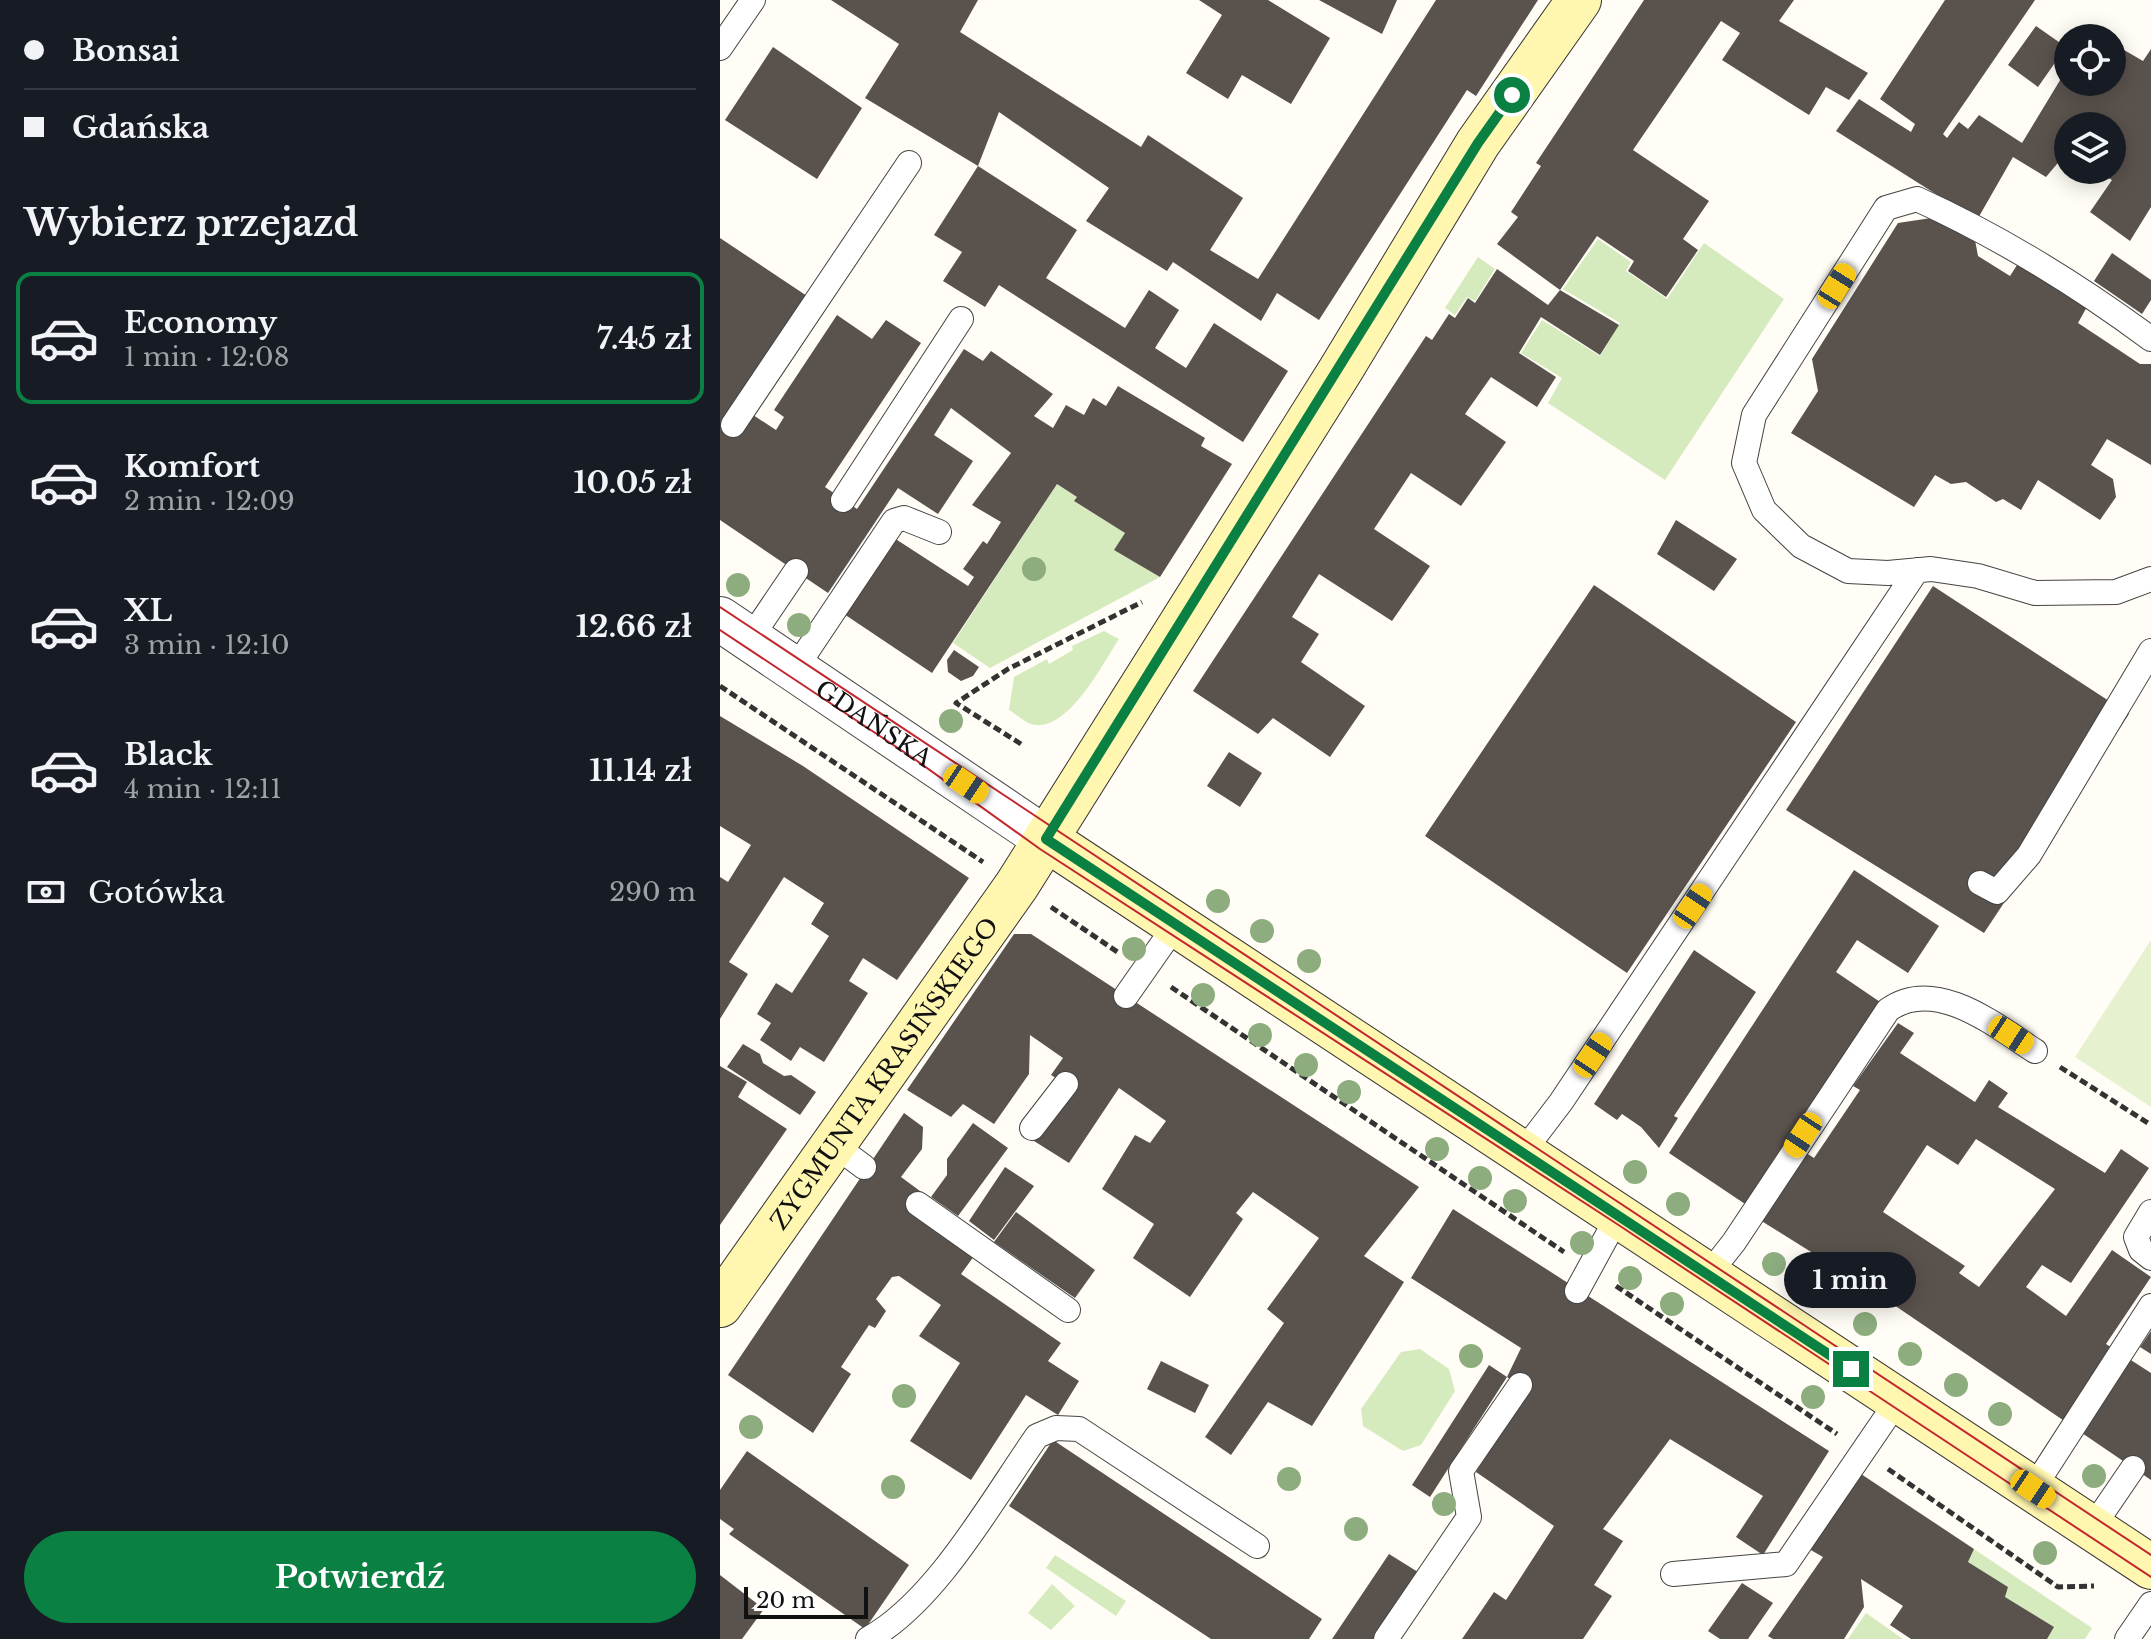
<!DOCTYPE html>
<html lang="pl">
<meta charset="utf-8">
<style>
:root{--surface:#171b24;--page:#242831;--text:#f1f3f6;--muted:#9ea1a6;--line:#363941;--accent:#0b8043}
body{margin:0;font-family:"Libre Baskerville",serif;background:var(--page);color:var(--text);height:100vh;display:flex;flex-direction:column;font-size:30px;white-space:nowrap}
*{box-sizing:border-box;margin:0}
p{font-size:26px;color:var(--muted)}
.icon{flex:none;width:44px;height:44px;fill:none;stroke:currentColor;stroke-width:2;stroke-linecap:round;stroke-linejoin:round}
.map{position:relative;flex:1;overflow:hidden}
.panel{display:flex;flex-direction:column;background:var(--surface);width:720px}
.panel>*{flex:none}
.banner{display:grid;align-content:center;height:176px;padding:0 24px;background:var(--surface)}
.fabs{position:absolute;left:1334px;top:24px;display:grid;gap:16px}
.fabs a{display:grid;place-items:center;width:72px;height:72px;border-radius:50%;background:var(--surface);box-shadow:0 4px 20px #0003;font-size:40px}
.scale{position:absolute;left:24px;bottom:20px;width:124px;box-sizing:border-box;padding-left:8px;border:4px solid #111;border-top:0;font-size:22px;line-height:28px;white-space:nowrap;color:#111;-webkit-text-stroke:6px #fff;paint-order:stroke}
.end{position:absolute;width:36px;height:36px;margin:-18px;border:10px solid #0b8043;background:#fff;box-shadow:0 0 0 4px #fff}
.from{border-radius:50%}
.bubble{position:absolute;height:56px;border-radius:28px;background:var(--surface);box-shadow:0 4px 20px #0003;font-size:26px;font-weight:700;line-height:56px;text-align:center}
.car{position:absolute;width:24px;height:48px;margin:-24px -12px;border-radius:10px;box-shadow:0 0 6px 2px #0007;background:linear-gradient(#f5c518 24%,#345 0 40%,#f5c518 0 76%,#345 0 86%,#f5c518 0)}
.banner b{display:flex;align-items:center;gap:28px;height:76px;font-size:30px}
.banner b+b{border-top:2px solid var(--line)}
.banner i{width:20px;height:20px;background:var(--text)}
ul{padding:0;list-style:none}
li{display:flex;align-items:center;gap:24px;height:132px;margin:0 16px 12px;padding:0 8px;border:4px solid transparent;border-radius:16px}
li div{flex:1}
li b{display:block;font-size:30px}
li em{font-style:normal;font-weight:700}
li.current{border-color:var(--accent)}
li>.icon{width:72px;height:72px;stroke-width:1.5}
h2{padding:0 24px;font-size:36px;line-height:96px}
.pay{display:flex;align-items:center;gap:20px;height:88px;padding:0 24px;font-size:30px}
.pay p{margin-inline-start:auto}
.cta{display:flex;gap:16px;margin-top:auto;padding:16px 24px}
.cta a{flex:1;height:92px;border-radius:48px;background:var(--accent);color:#fff;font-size:32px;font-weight:700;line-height:92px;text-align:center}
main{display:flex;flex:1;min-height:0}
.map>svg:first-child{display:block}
</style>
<main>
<section class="panel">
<div class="banner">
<b><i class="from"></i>Bonsai</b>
<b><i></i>Gdańska</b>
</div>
<h2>Wybierz przejazd</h2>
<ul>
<li class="current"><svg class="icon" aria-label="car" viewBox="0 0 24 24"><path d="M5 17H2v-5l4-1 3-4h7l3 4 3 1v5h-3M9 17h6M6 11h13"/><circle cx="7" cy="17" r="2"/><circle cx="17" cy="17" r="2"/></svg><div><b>Economy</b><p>1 min · 12:08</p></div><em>7.45 zł</em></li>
<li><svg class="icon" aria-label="car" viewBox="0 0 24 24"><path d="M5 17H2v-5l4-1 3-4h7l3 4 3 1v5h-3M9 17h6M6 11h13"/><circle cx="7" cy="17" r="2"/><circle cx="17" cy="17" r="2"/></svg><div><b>Komfort</b><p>2 min · 12:09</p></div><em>10.05 zł</em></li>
<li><svg class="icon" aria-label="car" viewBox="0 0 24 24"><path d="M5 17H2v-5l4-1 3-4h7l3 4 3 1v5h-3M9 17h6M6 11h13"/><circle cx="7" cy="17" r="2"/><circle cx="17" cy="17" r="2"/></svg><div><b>XL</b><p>3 min · 12:10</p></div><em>12.66 zł</em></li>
<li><svg class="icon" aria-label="car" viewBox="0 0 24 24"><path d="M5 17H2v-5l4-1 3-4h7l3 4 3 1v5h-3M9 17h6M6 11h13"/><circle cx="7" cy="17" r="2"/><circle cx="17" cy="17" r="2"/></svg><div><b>Black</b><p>4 min · 12:11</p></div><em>11.14 zł</em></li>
</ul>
<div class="pay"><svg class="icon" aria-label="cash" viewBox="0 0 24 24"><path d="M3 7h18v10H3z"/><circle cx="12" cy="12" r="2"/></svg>Gotówka<p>290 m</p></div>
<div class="cta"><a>Potwierdź</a></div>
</section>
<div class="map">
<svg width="1431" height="1639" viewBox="0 0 1431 1639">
<rect width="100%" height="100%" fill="#fffdf5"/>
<path fill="#d5ebbd" d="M878 239 911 262 906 271 947 299 984 243 1064 299 945 480 828 403 842 378 801 353 822 320 880 356 900 323 843 289Z
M758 257 775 269 755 301 747 297 735 315 725 308Z
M337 484 357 497 355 502 405 533 395 550 440 577 270 668 233 643Z
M384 631 399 639C383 663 347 735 311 724 304 722 296 714 289 710L294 677 327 659 329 664 353 650 352 646Z
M700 1349 729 1369 735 1391 701 1445 683 1451 643 1426 641 1409 681 1352Z
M1254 1549 1372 1628 1365 1639H1327L1334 1627 1285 1597 1288 1587 1248 1562Z
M335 1555 406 1601 396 1616 326 1568Z
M332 1584 355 1606 331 1630 308 1613Z
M1146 1613 1183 1639H1128Z"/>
<path fill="#e6f2cf" d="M1431 940V1107L1355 1057Z"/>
<path fill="#5a524d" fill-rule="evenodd" d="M111 0H258L240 32 421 147 428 135 523 198 490 250 538 279 716 0H818L756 96 747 90 599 320 557 293 541 321 453 262 447 271 366 221 389 188 279 112 258 166 145 98 179 44Z
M479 0H548L610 38 571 104 522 75 508 99 466 73 502 15Z
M599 0H677L662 34Z
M924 0H1074L1059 21 1148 73 1129 100 1106 87 1089 115 1002 60 1020 33 1001 21 913 150 989 201 963 239 978 250 946 297 908 271 914 261 877 236 840 290 899 325 880 355 821 317 799 353 836 377 817 407 771 377 745 414 786 442 741 506 691 473 654 529 710 566 672 621 599 574 572 617 599 634 581 662 645 706 610 757 553 718 538 734 473 691 706 336 712 340 729 314 735 318 748 298 755 303 777 269 828 305 840 290 777 244 798 217 791 212 821 166 816 163Z
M1225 0H1315L1223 134 1227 138 1239 122 1248 129 1259 115 1302 143 1348 67V82H1392V43L1423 61 1431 49V207L1410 241 1370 212 1392 180 1376 170H1392V126H1348V151L1326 177 1293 157 1257 220 1116 131 1139 99 1191 132 1195 124 1160 99Z
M1316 26 1346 47 1318 87 1288 65Z
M53 47 142 108 97 179 5 120Z
M258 166 357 230 326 278 405 328 429 290 459 310 435 348 466 368 494 323 568 371 523 442 279 285 265 307 223 281 242 252 214 235Z
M1218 217 1255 240 1258 256 1290 276 1299 262 1368 305 1358 323 1420 364H1431V465L1387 439 1371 465 1393 479 1396 497 1380 520 1318 480 1301 510 1283 499 1276 502 1246 482 1231 484 1215 475 1194 507 1071 433 1098 391 1092 359 1178 223Z
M0 238 87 296 33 415 56 430 64 417 54 410 117 315 152 339 166 320 201 343 105 487 137 509 244 349 263 361 271 351 333 394 314 416 333 428 346 405 364 415 373 398 386 406 398 386 485 438 481 446 512 464 440 577 394 550 405 533 354 501 357 497 337 484 212 673 121 612 171 536 248 586 254 577 243 569 263 541 267 544 281 522 252 505 291 453 231 408 214 435 253 461 218 514 178 488 108 593 0 520Z
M1392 253 1431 280V300L1422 314 1374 281Z
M956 520 1017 559 994 591 937 554Z
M874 585 1076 722 907 973 705 836Z
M1213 586 1409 714 1264 933 1066 810Z
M234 650 259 667 253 676 241 681 228 672 227 660Z
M0 716 83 766 249 878 177 980 143 958 129 981 148 993 104 1062 80 1047 71 1061 40 1040 51 1023 37 1014 56 983 72 993 109 936 91 924 104 903 64 877 9 962 28 974 0 1019V877L8 882 31 845 0 826Z
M509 752 542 773 520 807 487 786Z
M1134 870 1219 926 1188 973 1137 940 1116 972 1166 1006 1031 1208 949 1153Z
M294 934H311L699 1187 644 1256 684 1282 592 1426 548 1402 511 1455 485 1437 564 1323 547 1309 599 1238 533 1192 516 1213 523 1219 470 1297 413 1258 434 1224 382 1189 415 1135 430 1143 446 1121 399 1088 349 1163 314 1141 353 1088 331 1075 343 1058 310 1035 309 1074 274 1124 243 1104 231 1117 187 1090Z
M974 950 1036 992 954 1116 958 1118 939 1148 921 1127 902 1114 897 1120 874 1104Z
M1178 1023 1194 1033 1180 1053 1255 1102 1269 1080 1288 1093 1278 1107 1385 1173 1401 1149 1429 1168 1351 1283 1322 1265 1306 1287 1346 1316 1392 1250 1431 1277 1386 1344 1431 1373V1480L1152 1290 1035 1217 1080 1149 1094 1158 1140 1090 1133 1086ZM1256 1139 1335 1189 1259 1287 1239 1273 1245 1266 1163 1212 1207 1145 1238 1165Z
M23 1044 40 1054 43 1063 64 1076 71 1075 96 1092 80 1115 7 1067Z
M0 1066 27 1082 18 1097 67 1129 0 1225Z
M184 1113 203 1127 202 1149 181 1177 204 1194 195 1208 257 1252 241 1274 341 1343 328 1361 359 1381 338 1415 306 1395 251 1480 190 1441 240 1363 199 1336 221 1305 179 1276 172 1277 156 1299 166 1311 155 1328 149 1325 121 1367 131 1374 93 1433 8 1375Z
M253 1123 288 1148 238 1216 211 1197 227 1175V1159Z
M285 1167 314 1186 274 1240 249 1221Z
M733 1209 1109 1451 1043 1555 1016 1537 1043 1496 950 1439 883 1529 903 1541 874 1585 892 1596 863 1639H742L774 1592 786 1600 834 1526 756 1472 807 1390 787 1377 801 1348 691 1278Z
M296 1212 375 1270 355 1298 274 1242Z
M1431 1331V1354L1420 1347Z
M441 1361 489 1385 475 1413 427 1389Z
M769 1365 787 1377 710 1497 692 1485Z
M333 1440 602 1619 589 1639H491L289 1506Z
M27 1451 189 1565 145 1629 9 1534 14 1529 0 1519V1490Z
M1138 1472 1254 1549 1248 1562 1288 1587 1285 1597 1334 1627 1327 1639H1191L1170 1625 1183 1606 1141 1579 1144 1607 1124 1639H1053L1048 1636 1103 1557 1089 1549Z
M669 1554 698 1572 654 1639H612Z
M0 1575 44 1609 22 1639H0Z
M1022 1583 1053 1603 1028 1639H1000L988 1631Z"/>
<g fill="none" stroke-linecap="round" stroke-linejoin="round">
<defs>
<path id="lane" d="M0 48 33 0
M1431 339C1358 285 1280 237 1197 199L1166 208 1034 415 1024 463 1044 510 1081 546 1128 571 1168 573 1211 569 1258 576 1315 593 1396 592 1431 579
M13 425 189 163
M123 500 241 319
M30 639 76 571
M75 669 174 521 184 518 219 532
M1260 883 1277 892 1309 855 1431 651
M406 996 455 926
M312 1128 346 1084
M113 1144 144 1167
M803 1152 841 1102 1197 570
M198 1204 348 1310
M1431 1212 1416 1237 1421 1250 1431 1258
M988 1275 1014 1242 1168 1010C1215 976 1275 1025 1315 1051
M857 1291 898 1216
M1313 1489 1431 1306
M1372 1528 1413 1468
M953 1574 1066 1564 1178 1400
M148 1639C216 1602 272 1500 317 1436L336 1428 359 1429 537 1546
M666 1639 749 1517 741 1471 800 1385
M1407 1639 1431 1604"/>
<g id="street">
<path id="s1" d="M0 619 326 839"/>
</g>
<g id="secondary">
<path d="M326 839 1431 1567"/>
<path id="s2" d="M0 1305 297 885 620 371 758 143 859 0"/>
</g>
</defs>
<use href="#lane" stroke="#444" stroke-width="26"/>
<use href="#street" stroke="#444" stroke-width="46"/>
<use href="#secondary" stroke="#333" stroke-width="46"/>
<path stroke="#333" stroke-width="5" stroke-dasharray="8 4" stroke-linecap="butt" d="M0 686 263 862
M301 744 236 703 288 669 422 602
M331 907 399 953
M451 987 844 1252
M1340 1067 1431 1125
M896 1286 1117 1434
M1168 1469 1338 1587 1374 1586"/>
<use href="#lane" stroke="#fff" stroke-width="24"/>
<use href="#street" stroke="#fff" stroke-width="44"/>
<use href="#secondary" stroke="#fff6b0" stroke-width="44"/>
<path stroke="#c4262e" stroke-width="2" d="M0 607 1431 1555
M0 630 193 758 320 849 894 1222 1431 1577"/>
</g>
<g fill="#8dad7f">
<circle cx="314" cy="569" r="12"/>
<circle cx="18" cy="585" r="12"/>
<circle cx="79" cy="625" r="12"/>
<circle cx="231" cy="721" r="12"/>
<circle cx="498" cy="901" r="12"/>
<circle cx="542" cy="931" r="12"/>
<circle cx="414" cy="949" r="12"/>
<circle cx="589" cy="961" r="12"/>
<circle cx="483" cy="995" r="12"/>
<circle cx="540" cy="1035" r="12"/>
<circle cx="586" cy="1065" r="12"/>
<circle cx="629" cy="1092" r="12"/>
<circle cx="717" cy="1149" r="12"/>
<circle cx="915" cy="1172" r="12"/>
<circle cx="760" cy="1178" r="12"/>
<circle cx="795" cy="1201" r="12"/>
<circle cx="958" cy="1204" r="12"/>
<circle cx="862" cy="1243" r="12"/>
<circle cx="1054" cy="1264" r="12"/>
<circle cx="910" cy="1278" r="12"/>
<circle cx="1099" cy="1295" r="12"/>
<circle cx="952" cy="1304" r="12"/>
<circle cx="1145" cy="1324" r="12"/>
<circle cx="1190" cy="1354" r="12"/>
<circle cx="751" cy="1356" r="12"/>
<circle cx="1236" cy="1385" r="12"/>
<circle cx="184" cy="1396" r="12"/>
<circle cx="1093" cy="1397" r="12"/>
<circle cx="1280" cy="1414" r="12"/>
<circle cx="31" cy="1427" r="12"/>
<circle cx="1374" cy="1476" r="12"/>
<circle cx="569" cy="1479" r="12"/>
<circle cx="173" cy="1487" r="12"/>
<circle cx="724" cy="1504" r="12"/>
<circle cx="636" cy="1529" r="12"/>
<circle cx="1325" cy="1553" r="12"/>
</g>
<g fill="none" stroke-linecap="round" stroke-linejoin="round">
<path stroke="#0b8043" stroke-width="10" d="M792 95 758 143 326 839 1131 1369"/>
</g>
<g text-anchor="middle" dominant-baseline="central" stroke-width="8" stroke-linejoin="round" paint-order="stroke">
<g font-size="24" fill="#111" stroke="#fff">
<text stroke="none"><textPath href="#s1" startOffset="186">GDAŃSKA</textPath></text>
<text stroke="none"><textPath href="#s2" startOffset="284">ZYGMUNTA KRASIŃSKIEGO</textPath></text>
</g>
</g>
</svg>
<div class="fabs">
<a><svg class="icon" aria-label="locate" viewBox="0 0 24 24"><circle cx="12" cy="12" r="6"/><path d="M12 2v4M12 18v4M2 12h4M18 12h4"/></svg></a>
<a><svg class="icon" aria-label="layers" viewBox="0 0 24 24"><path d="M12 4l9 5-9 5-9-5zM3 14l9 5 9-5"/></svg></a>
</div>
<div class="scale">20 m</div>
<i class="end from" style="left:792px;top:95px"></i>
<i class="end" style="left:1131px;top:1369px"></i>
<div class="bubble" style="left:1064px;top:1252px;width:132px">1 min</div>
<i class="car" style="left:1117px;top:286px;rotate:32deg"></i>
<i class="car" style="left:246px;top:784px;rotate:124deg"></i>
<i class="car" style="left:973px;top:906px;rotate:34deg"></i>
<i class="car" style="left:1291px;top:1035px;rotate:123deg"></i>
<i class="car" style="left:873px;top:1055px;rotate:34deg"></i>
<i class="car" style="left:1083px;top:1135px;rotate:213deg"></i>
<i class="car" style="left:1313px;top:1489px;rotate:124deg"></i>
</div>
</main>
